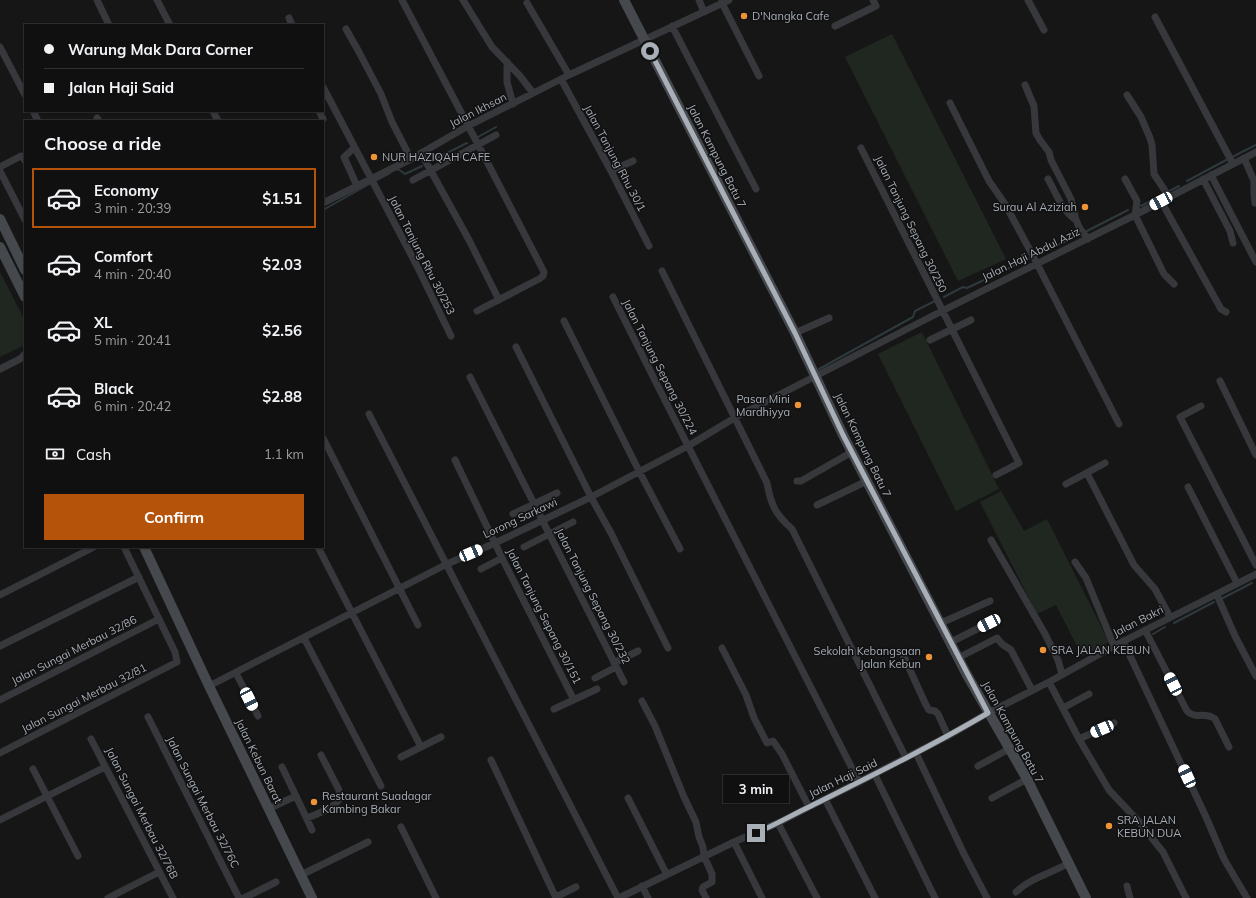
<!DOCTYPE html>
<meta charset="utf-8">
<style>
:root{--surface:#101011;--page:#19191a;--text:#f1f3f6;--muted:#9c9d9f;--line:#303031;--accent:#b45309}
body{margin:0;font-family:Mulish,sans-serif;background:var(--page);color:var(--text);height:100vh;display:flex;flex-direction:column;font-size:15px;white-space:nowrap}
*{box-sizing:border-box;margin:0}
p{font-size:13px;color:var(--muted)}
.icon{flex:none;width:22px;height:22px;fill:none;stroke:currentColor;stroke-width:2;stroke-linecap:round;stroke-linejoin:round}
.map{position:relative;flex:1;overflow:hidden}
.details{position:absolute;left:24px;top:120px;width:300px;height:428px;display:flex;flex-direction:column;background:var(--surface);border-radius:0px;box-shadow:0 1px 3px #0004,0 0 0 1px var(--line)}
.details>*{flex:none}
.top-card{position:absolute;left:24px;top:24px;width:300px;height:88px;border-radius:0px;box-shadow:0 1px 3px #0004,0 0 0 1px var(--line);display:grid;align-content:center;height:88px;padding:0 20px;background:var(--surface)}
.end{position:absolute;width:18px;height:18px;margin:-9px;border:5px solid #a8afb7;background:#111;box-shadow:0 0 0 2px #111}
.from{border-radius:50%}
.bubble{position:absolute;height:28px;border-radius:0px;background:var(--surface);box-shadow:0 1px 3px #0004,0 0 0 1px var(--line);font-size:13px;font-weight:700;line-height:28px;text-align:center}
.car{position:absolute;width:12px;height:24px;margin:-12px -6px;border-radius:5px;box-shadow:0 0 3px 1px #0007;background:linear-gradient(#fff 24%,#345 0 40%,#fff 0 76%,#345 0 86%,#fff 0)}
.top-card b{display:flex;align-items:center;gap:14px;height:38px;font-size:15px}
.top-card b+b{border-top:1px solid var(--line)}
.top-card i{width:10px;height:10px;background:var(--text)}
ul{padding:0;list-style:none}
li{display:flex;align-items:center;gap:12px;height:60px;margin:0 8px 6px;padding:0 12px;border:2px solid transparent;border-radius:0px}
li div{flex:1}
li b{display:block;font-size:15px}
li em{font-style:normal;font-weight:700}
li.current{border-color:var(--accent)}
li>.icon{width:36px;height:36px;stroke-width:1.5}
h2{padding:0 20px;font-size:18px;line-height:48px}
.pay{display:flex;align-items:center;gap:10px;height:44px;padding:0 20px;font-size:15px}
.pay p{margin-inline-start:auto}
.button{display:flex;gap:8px;margin-top:auto;padding:8px 20px}
.button a{flex:1;height:46px;border-radius:0px;background:var(--accent);color:#fff;font-size:16px;font-weight:700;line-height:46px;text-align:center}
.map>svg:first-child{display:block}
</style>
<div class="map">
<svg width="1256" height="898" viewBox="0 0 1256 898">
<rect width="100%" height="100%" fill="#161617"/>
<path fill="#202720" d="M892 34 1006 259 958 281 845 57Z
M0 272 25 321V345L0 357Z
M922 332 999 489 956 511 878 354Z
M1001 491 1024 531 1047 519 1109 642 1082 656 1056 605 1037 614 980 502Z"/>
<g fill="none" stroke-linecap="round" stroke-linejoin="round">
<path stroke="#2e393d" stroke-width="2" d="M478 137 496 127
M1232 157 1256 145
M431 161 467 143
M396 170 398 169 405 174 422 166
M375 181 390 173
M1187 181 1228 159
M1141 206 1179 186
M323 210 371 183
M1085 232 1128 210
M944 297 963 287 967 288 1081 234
M819 369 913 317 915 311 935 301
M1223 598 1252 583
M1174 623 1214 602
M1153 634 1165 627"/>
<path stroke="#37383c" stroke-width="7" d="M97 0 109 25
M157 0 170 25
M402 0 483 154 544 272 543 276 539 279 477 311
M463 0 492 47 520 76 533 93
M699 0 704 12
M722 0V3L759 76
M1028 0 1044 30
M527 3 569 75
M1155 17 1233 164
M289 18 292 25
M672 26 756 189
M835 26 876 6 873 0
M346 29 359 52 381 94 392 122 411 159
M0 47 25 95
M507 62V82L513 104
M561 79 611 171 649 246
M1025 85 1034 106 1036 133 1040 140 1049 152 1051 160 1071 199 1076 220 1080 229 1088 239
M323 87 417 266 451 336
M1127 95 1141 117 1150 138 1152 145 1154 174 1169 197
M950 103 989 181 1005 204 1032 254 1119 424
M33 111 38 121
M213 111 218 121
M319 111 323 119
M97 118 99 121
M354 148 344 157 357 186
M861 148 1019 463 996 475
M421 153 469 240 499 300
M1244 158 1254 181V194L1255 203
M0 167 21 156 23 157 25 161
M0 171 25 220
M611 171 633 161
M1211 175 1256 262
M1048 179C1056 193 1062 211 1076 220
M1125 179 1137 201 1135 215 1164 274 1174 284
M1203 179 1230 231 1233 243
M413 180 496 135
M1161 201 1221 309 1226 312
M323 203 411 159 468 126 569 75 729 0
M662 271 767 483C771 505 775 514 792 529L906 758
M613 297 688 446 859 782
M564 321 639 471 680 549
M795 333 829 318
M930 340 971 320
M516 347 591 497 611 533 668 648
M0 369 20 359 25 354
M470 377 624 682
M1220 381 1256 455
M1201 406 1180 417 1256 565
M369 414 618 898
M323 438 418 625
M455 460 502 558 574 700
M1087 473 1134 565 1155 589 1170 617
M797 481H801L852 452
M1066 484 1105 463
M1188 487 1237 583
M817 505 867 481
M513 514 557 493
M991 540 1045 634 1058 660 1062 674
M318 547 421 747
M524 547 573 522
M1075 562 1086 578 1114 646
M481 569 502 558
M0 595 94 547
M1217 595 1235 636 1256 676
M941 623 990 601
M1145 630 1187 711C1195 720 1205 711 1215 719L1229 747
M304 638 381 786
M1123 641 1206 817 1224 859 1247 898
M951 642 989 623
M0 646 139 577
M722 648 746 695 754 718 767 743 773 741 782 754 809 807
M904 657 926 705 929 710 935 711 938 714 948 736
M958 658 997 638 1002 644 1011 650 1032 690
M614 663 638 651
M236 673 258 716
M595 678 616 667
M1049 682 1079 739 1109 790 1140 823 1163 852 1186 898
M209 686 447 564 495 543 591 497 688 446 736 417 942 311 1135 215 1256 152
M0 700 159 619
M642 701 655 726 684 797 696 822 699 837 703 847 704 856 712 874V882L703 887 702 890 706 898
M1063 708 1089 694
M554 709 597 689
M148 717 239 898
M91 739 173 898
M1079 739 1114 723
M0 753 177 662 175 652 124 547
M916 753 964 854 987 898
M401 757 441 737
M491 760 556 898
M978 766 1009 749
M33 769 78 856
M875 775 935 898
M296 796 312 830
M628 798 667 875
M992 798 1027 779
M825 799 875 898
M268 809 296 796 282 767
M307 818C315 815 339 806 340 797 340 797 339 791 339 790L321 755
M0 820 105 767
M778 823 817 898
M401 827 436 898
M734 842 762 898
M301 875 368 842
M642 886 648 898
M1127 886 1130 898
M1016 892C1032 877 1050 874 1069 863
M556 897 576 887
M108 898 159 872
M244 898 276 882
M619 898 734 842 778 823 809 807 859 782 948 736 988 713 1049 682 1114 646 1256 574"/>
<path stroke="#45484c" stroke-width="10" d="M624 0 795 333 843 435 967 675 1027 779 1086 898
M0 219 25 270
M0 247 25 297
M144 547 209 686 312 898"/>
</g>
<g fill="none" stroke-linecap="round" stroke-linejoin="round">
<path stroke="#a8afb7" stroke-width="5" d="M650 51 795 333 843 435 988 713C930 747 871 776 811 806 792 815 775 825 756 833"/>
</g>
<g fill="#ed9438" stroke="#111112" stroke-width="1.5">
<circle cx="744" cy="16" r="4"/>
<circle cx="374" cy="157" r="4"/>
<circle cx="1085" cy="207" r="4"/>
<circle cx="798" cy="405" r="4"/>
<circle cx="1043" cy="650" r="4"/>
<circle cx="929" cy="657" r="4"/>
<circle cx="314" cy="802" r="4"/>
<circle cx="1109" cy="826" r="4"/>
</g>
<g text-anchor="middle" dominant-baseline="central" stroke-width="3" stroke-linejoin="round" paint-order="stroke">
<g font-size="11" fill="#a8afb7" stroke="#111112" text-anchor="start">
<text x="752" y="16">D'Nangka Cafe</text>
<text x="382" y="157">NUR HAZIQAH CAFE</text>
<text x="1077" y="207" text-anchor="end">Surau Al Aziziah</text>
<text x="790" y="399" text-anchor="end">Pasar Mini<tspan x="790" dy="13">Mardhiyya</tspan></text>
<text x="1051" y="650">SRA JALAN KEBUN</text>
<text x="921" y="651" text-anchor="end">Sekolah Kebangsaan<tspan x="921" dy="13">Jalan Kebun</tspan></text>
<text x="322" y="796">Restaurant Suadagar<tspan x="322" dy="13">Kambing Bakar</tspan></text>
<text x="1117" y="820">SRA JALAN<tspan x="1117" dy="13">KEBUN DUA</tspan></text>
</g>
<g font-size="11" fill="#a8afb7" stroke="#111112">
<text transform="translate(478 110) rotate(-27)">Jalan Ikhsan</text>
<text transform="translate(717 156) rotate(63)">Jalan Kampung Batu 7</text>
<text transform="translate(615 158) rotate(62)">Jalan Tanjung Rhu 30/1</text>
<text transform="translate(911 224) rotate(64)">Jalan Tanjung Sepang 30/250</text>
<text transform="translate(1031 254) rotate(-26)">Jalan Haji Abdul Aziz</text>
<text transform="translate(422 255) rotate(63)">Jalan Tanjung Rhu 30/253</text>
<text transform="translate(660 367) rotate(63)">Jalan Tanjung Sepang 30/224</text>
<text transform="translate(863 445) rotate(64)">Jalan Kampung Batu 7</text>
<text transform="translate(520 518) rotate(-25)">Lorong Sarkawi</text>
<text transform="translate(593 596) rotate(63)">Jalan Tanjung Sepang 30/232</text>
<text transform="translate(544 616) rotate(63)">Jalan Tanjung Sepang 30/151</text>
<text transform="translate(1138 621) rotate(-27)">Jalan Bakri</text>
<text transform="translate(74 650) rotate(-27)">Jalan Sungai Merbau 32/86</text>
<text transform="translate(84 698) rotate(-27)">Jalan Sungai Merbau 32/81</text>
<text transform="translate(1013 732) rotate(61)">Jalan Kampung Batu 7</text>
<text transform="translate(259 761) rotate(64)">Jalan Kebun Barat</text>
<text transform="translate(843 778) rotate(-26)">Jalan Haji Said</text>
<text transform="translate(203 802) rotate(63)">Jalan Sungai Merbau 32/76C</text>
<text transform="translate(142 813) rotate(63)">Jalan Sungai Merbau 32/76B</text>
</g>
</g>
</svg>
<i class="end from" style="left:650px;top:51px"></i>
<i class="end" style="left:756px;top:833px"></i>
<div class="bubble" style="left:723px;top:775px;width:66px">3 min</div>
<i class="car" style="left:1161px;top:201px;rotate:242deg"></i>
<i class="car" style="left:471px;top:553px;rotate:67deg"></i>
<i class="car" style="left:989px;top:623px;rotate:243deg"></i>
<i class="car" style="left:1173px;top:684px;rotate:333deg"></i>
<i class="car" style="left:249px;top:699px;rotate:153deg"></i>
<i class="car" style="left:1102px;top:729px;rotate:246deg"></i>
<i class="car" style="left:1187px;top:776px;rotate:335deg"></i>
<div class="top-card">
<b><i class="from"></i>Warung Mak Dara Corner</b>
<b><i></i>Jalan Haji Said</b>
</div>
<section class="details">
<h2>Choose a ride</h2>
<ul>
<li class="current"><svg class="icon" aria-label="car" viewBox="0 0 24 24"><path d="M5 17H2v-5l4-1 3-4h7l3 4 3 1v5h-3M9 17h6M6 11h13"/><circle cx="7" cy="17" r="2"/><circle cx="17" cy="17" r="2"/></svg><div><b>Economy</b><p>3 min · 20:39</p></div><em>$1.51</em></li>
<li><svg class="icon" aria-label="car" viewBox="0 0 24 24"><path d="M5 17H2v-5l4-1 3-4h7l3 4 3 1v5h-3M9 17h6M6 11h13"/><circle cx="7" cy="17" r="2"/><circle cx="17" cy="17" r="2"/></svg><div><b>Comfort</b><p>4 min · 20:40</p></div><em>$2.03</em></li>
<li><svg class="icon" aria-label="car" viewBox="0 0 24 24"><path d="M5 17H2v-5l4-1 3-4h7l3 4 3 1v5h-3M9 17h6M6 11h13"/><circle cx="7" cy="17" r="2"/><circle cx="17" cy="17" r="2"/></svg><div><b>XL</b><p>5 min · 20:41</p></div><em>$2.56</em></li>
<li><svg class="icon" aria-label="car" viewBox="0 0 24 24"><path d="M5 17H2v-5l4-1 3-4h7l3 4 3 1v5h-3M9 17h6M6 11h13"/><circle cx="7" cy="17" r="2"/><circle cx="17" cy="17" r="2"/></svg><div><b>Black</b><p>6 min · 20:42</p></div><em>$2.88</em></li>
</ul>
<div class="pay"><svg class="icon" aria-label="cash" viewBox="0 0 24 24"><path d="M3 7h18v10H3z"/><circle cx="12" cy="12" r="2"/></svg>Cash<p>1.1 km</p></div>
<div class="button"><a>Confirm</a></div>
</section>
</div>
